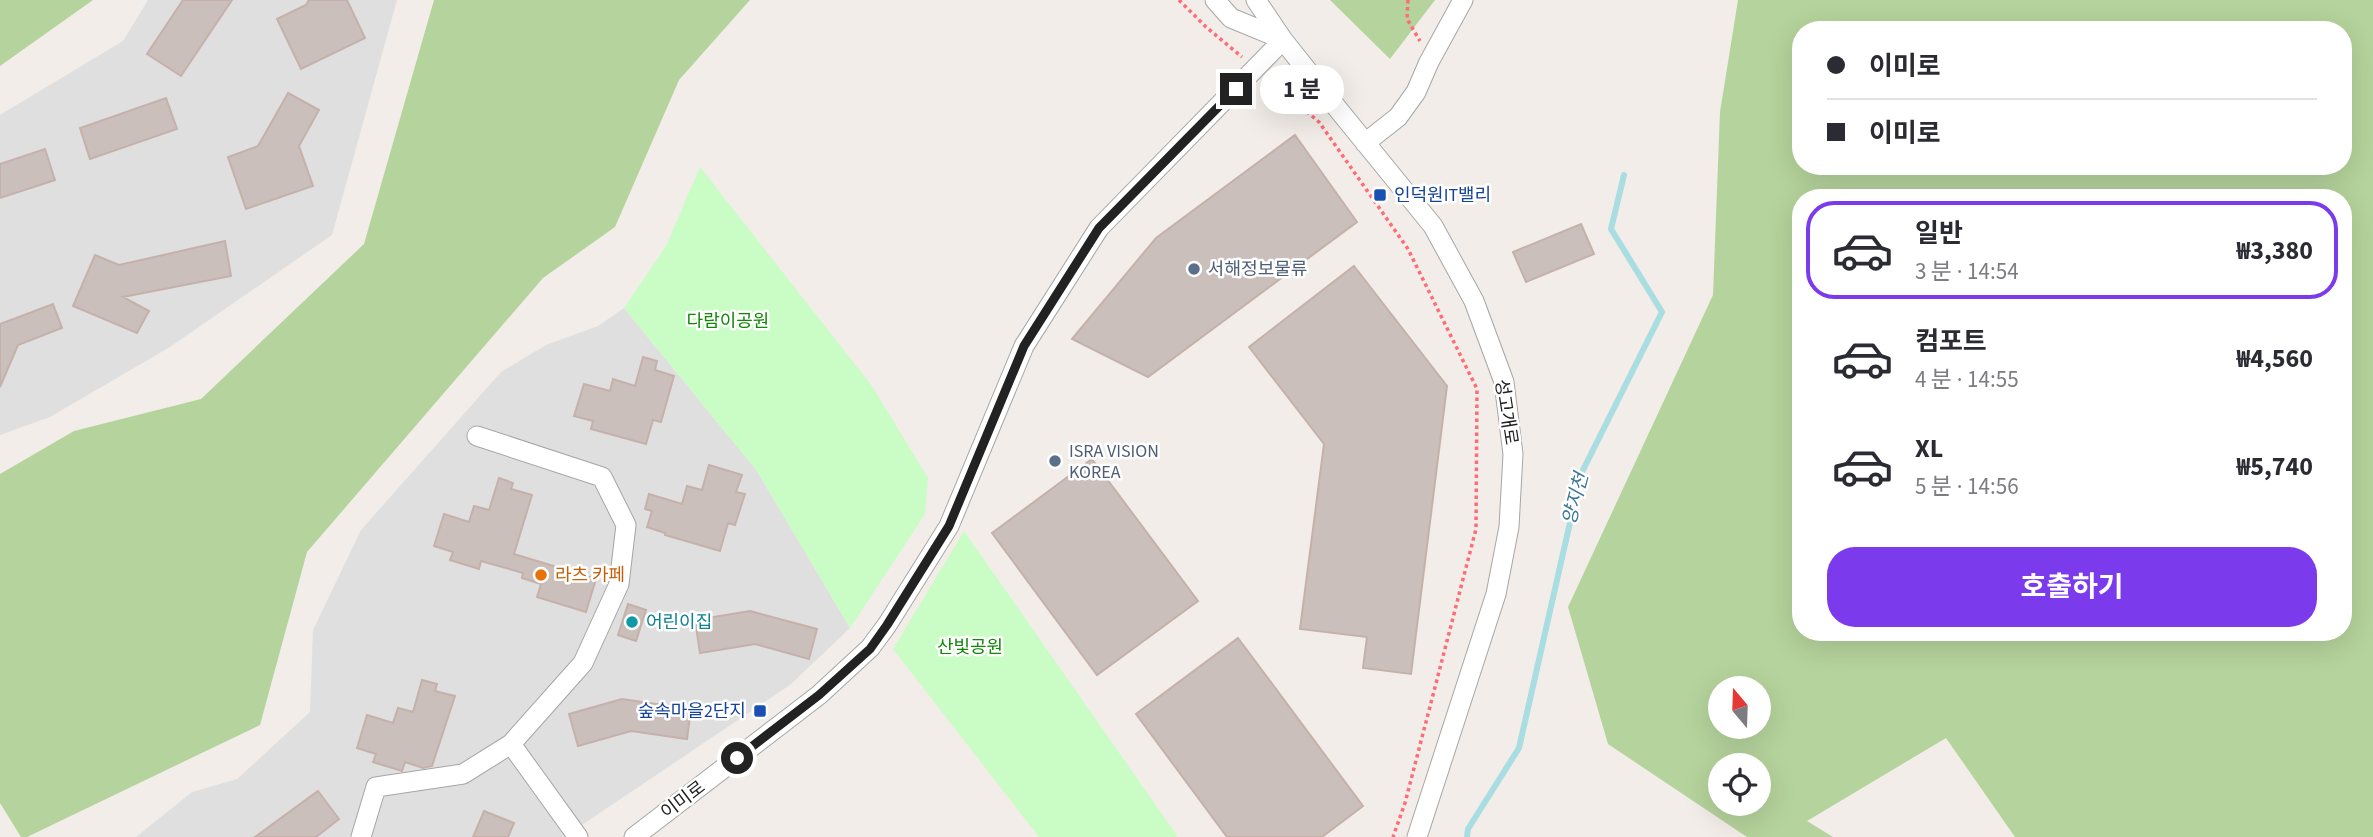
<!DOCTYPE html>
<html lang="ko">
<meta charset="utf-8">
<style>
:root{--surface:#fff;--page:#f2f2f3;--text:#2b2b33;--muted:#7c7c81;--line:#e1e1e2;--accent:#7c3aed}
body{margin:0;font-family:"Source Sans 3","Noto Sans KR",sans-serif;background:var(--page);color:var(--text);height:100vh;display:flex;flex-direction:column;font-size:26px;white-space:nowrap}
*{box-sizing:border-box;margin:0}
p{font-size:23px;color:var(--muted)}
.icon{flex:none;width:38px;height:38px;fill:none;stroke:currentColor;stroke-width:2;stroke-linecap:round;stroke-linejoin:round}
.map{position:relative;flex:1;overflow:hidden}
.drawer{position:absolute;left:1792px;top:189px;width:560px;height:452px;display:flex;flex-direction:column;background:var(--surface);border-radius:28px;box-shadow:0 7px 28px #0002}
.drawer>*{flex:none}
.guide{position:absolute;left:1792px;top:21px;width:560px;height:154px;border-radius:28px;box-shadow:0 7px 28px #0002;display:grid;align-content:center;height:154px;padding:0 35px;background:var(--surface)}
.needle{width:46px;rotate:341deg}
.buttons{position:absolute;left:1708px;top:676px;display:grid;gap:14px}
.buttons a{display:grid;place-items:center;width:63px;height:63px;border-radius:50%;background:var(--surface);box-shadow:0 7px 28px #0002;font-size:35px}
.end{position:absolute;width:32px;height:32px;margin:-16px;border:9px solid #222;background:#fff;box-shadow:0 0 0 4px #fff}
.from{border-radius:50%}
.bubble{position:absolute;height:49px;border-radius:24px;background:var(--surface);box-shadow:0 7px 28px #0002;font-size:23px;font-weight:700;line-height:49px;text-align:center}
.guide b{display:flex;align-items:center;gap:24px;height:66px;font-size:26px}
.guide b+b{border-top:2px solid var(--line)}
.guide i{width:18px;height:18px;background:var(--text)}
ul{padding:12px 0 0;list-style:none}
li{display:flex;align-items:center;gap:21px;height:98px;margin:0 14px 10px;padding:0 21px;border:4px solid transparent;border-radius:28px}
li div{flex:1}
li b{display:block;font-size:26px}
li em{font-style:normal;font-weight:700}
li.current{border-color:var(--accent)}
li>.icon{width:63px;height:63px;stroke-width:1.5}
.action{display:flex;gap:14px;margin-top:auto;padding:14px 35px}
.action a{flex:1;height:80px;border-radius:28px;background:var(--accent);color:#fff;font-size:28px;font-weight:700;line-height:80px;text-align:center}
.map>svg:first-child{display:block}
</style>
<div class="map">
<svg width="2373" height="837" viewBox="0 0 2373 837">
<rect width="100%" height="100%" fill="#f2ede8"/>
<path fill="#e0dfdf" d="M148 0H397L332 235 170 347 50 417 0 435V115L123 41Z
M624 308 757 471 850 628 790 685 564 837H136L192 792 237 779 310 712 313 630 361 530 501 372 546 345 598 326Z"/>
<path fill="#b5d39c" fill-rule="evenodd" d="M0 0H93L0 66Z
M434 0H750L679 80 615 227 543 278 307 552 260 725 27 837H21L0 803V474L74 431 201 399 364 244Z
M1330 0H1435L1390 59Z
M1738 0H2373V837H2015L1946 738 1807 821 1833 837H1747L1608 744 1568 607 1713 295 1720 112ZM1801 30H2343V166H1801ZM1801 198H2343V632H1801ZM1720 688H1759V726H1720ZM1720 765H1759V803H1720Z"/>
<path fill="#cafcc6" d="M700 167 872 386 928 478 925 514 850 628 757 471 624 308 666 246Z
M964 531 1178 837H1039L893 649Z"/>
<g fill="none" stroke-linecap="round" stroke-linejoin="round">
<path stroke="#a8dde1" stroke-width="6" d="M1467 837 1468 829 1519 748 1581 474 1662 312 1611 229 1624 175"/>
</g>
<path fill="#cabfbb" stroke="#c5b1aa" stroke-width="2" d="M183 0H232L181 76 147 54Z
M309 0H347L365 38 301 69 277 19 306 5Z
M288 93 319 110 299 146 313 186 246 209 228 157 258 146Z
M166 98 177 129 90 159 80 128Z
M1295 135 1357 222 1148 377 1072 339 1156 238Z
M45 149 55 180 0 198V164Z
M1581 224 1594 254 1526 282 1513 252Z
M225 241 231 276 123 297 149 311 137 333 73 306 95 255 119 265Z
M1354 266 1447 386 1411 674 1363 668 1367 637 1300 629 1324 444 1249 347Z
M53 304 62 328 18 345 0 387V324Z
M643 357 657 361 655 370 674 376 661 422 653 420 646 444 591 429 593 421 574 416 584 384 610 391 613 379 635 386Z
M1092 459 1198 601 1097 675 992 533Z
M709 465 742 475 736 492 745 494 735 525 728 523 720 551 665 535V533L647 527 652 511 645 509 649 494 682 504 687 486 702 490Z
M499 478 513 483 511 489 532 495 514 554 596 579 586 612 537 597 541 584 522 578 523 573 481 561 479 569 450 560 453 552 434 546 444 514 469 522 474 506 489 510Z
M628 604 646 610 636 641 618 635Z
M750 611 817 629 809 659 755 644 700 653 695 620Z
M1238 638 1363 806 1322 837H1227L1136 714Z
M422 680 437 684 435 691 455 696 432 766 423 768 405 762 402 771 373 762 376 754 357 748 367 715 393 723 398 708 413 712Z
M622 699 691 709 687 739 631 731 578 746 569 714Z
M318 791 339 819 316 837H255Z
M484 811 514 823 508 837H473Z"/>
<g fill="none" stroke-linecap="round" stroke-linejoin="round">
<defs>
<path id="minor" d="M1215 0 1231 18 1282 39
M1256 0 1283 40 1333 103 1433 226 1474 301 1504 382 1513 454 1509 527 1496 594 1417 837
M1365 143 1398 117 1416 92 1429 62 1463 0
M477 436 602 477 626 525 619 584 583 663 511 744 578 837
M361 837 376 787 463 774 511 744
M634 837 819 695 870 648 887 625 949 526 1024 346 1099 228 1283 40"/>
</defs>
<use href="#minor" stroke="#a6a6a6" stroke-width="21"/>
<path stroke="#ff6c75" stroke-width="3.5" stroke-dasharray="3.5 3.5" stroke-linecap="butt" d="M1179 0 1206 27 1242 57
M1408 0 1407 19 1420 41
M1269 80 1319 122 1408 249 1477 389 1476 529 1405 803 1393 837"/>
<use href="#minor" stroke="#fff" stroke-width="19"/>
</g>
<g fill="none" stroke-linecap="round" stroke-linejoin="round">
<path stroke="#222" stroke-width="9" d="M737 758 819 695 870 649 887 625 949 526 1024 346 1099 228 1236 89"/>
</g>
<g fill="#1a4fb4" stroke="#fff" stroke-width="2.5">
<rect x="1373" y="188" width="14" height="14" rx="3.5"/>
<rect x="753" y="704" width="14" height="14" rx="3.5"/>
</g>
<g fill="#5c6f8a" stroke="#fff" stroke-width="2.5">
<circle cx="1194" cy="269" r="7"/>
<circle cx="1055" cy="461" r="7"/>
</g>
<circle fill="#e8710a" stroke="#fff" stroke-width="2.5" cx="541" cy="575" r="7"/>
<circle fill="#0f9aa8" stroke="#fff" stroke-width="2.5" cx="632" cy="622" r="7"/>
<g text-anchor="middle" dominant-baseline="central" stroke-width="5" stroke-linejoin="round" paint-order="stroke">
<g font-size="18" fill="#164399" stroke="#fff" text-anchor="start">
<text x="1394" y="195">인덕원IT밸리</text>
<text x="746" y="711" text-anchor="end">숲속마을2단지</text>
</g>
<g font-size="18" fill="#4e5e75" stroke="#fff" text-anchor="start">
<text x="1208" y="269">서해정보물류</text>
<text x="1069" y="451">ISRA VISION<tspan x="1069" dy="21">KOREA</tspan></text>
</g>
<g font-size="18" fill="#118807" stroke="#fff">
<text x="728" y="321">다람이공원</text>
<text x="970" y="647">산빛공원</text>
</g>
<g font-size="18" fill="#222" stroke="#fff">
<text transform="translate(1506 412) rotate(81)">성고개로</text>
<text transform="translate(683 800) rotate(-37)">이미로</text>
</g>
<g font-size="18" fill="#c56008" stroke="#fff" text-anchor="start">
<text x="555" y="575">라츠 카페</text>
</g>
<g font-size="18" fill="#0d838f" stroke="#fff" text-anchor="start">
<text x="646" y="622">어린이집</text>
</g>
<g font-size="19" font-style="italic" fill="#3e7796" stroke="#fff">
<text transform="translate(1576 499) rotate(-75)">양지천</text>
</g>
</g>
</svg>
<div class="buttons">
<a><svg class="needle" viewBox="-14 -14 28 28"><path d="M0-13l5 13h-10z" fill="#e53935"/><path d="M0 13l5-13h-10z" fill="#7c7c81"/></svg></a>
<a><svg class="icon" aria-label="locate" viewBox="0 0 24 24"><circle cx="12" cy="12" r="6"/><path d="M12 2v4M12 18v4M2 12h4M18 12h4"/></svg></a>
</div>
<i class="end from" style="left:737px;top:758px"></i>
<i class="end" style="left:1236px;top:89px"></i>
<div class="bubble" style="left:1260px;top:65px;width:84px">1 분</div>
<div class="guide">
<b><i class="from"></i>이미로</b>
<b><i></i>이미로</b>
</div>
<section class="drawer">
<ul>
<li class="current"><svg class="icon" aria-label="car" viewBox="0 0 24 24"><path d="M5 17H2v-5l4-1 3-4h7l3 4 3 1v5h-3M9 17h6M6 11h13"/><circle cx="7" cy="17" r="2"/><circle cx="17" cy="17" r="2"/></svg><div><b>일반</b><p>3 분 · 14:54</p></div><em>₩3,380</em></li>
<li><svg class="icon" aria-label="car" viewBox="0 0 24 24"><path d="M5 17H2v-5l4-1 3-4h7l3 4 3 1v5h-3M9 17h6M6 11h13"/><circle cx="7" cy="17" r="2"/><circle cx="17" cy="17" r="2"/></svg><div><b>컴포트</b><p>4 분 · 14:55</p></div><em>₩4,560</em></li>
<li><svg class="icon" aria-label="car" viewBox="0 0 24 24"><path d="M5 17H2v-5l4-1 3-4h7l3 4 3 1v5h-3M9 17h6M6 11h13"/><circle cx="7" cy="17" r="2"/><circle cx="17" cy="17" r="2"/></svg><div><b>XL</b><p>5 분 · 14:56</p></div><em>₩5,740</em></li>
</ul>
<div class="action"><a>호출하기</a></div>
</section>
</div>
